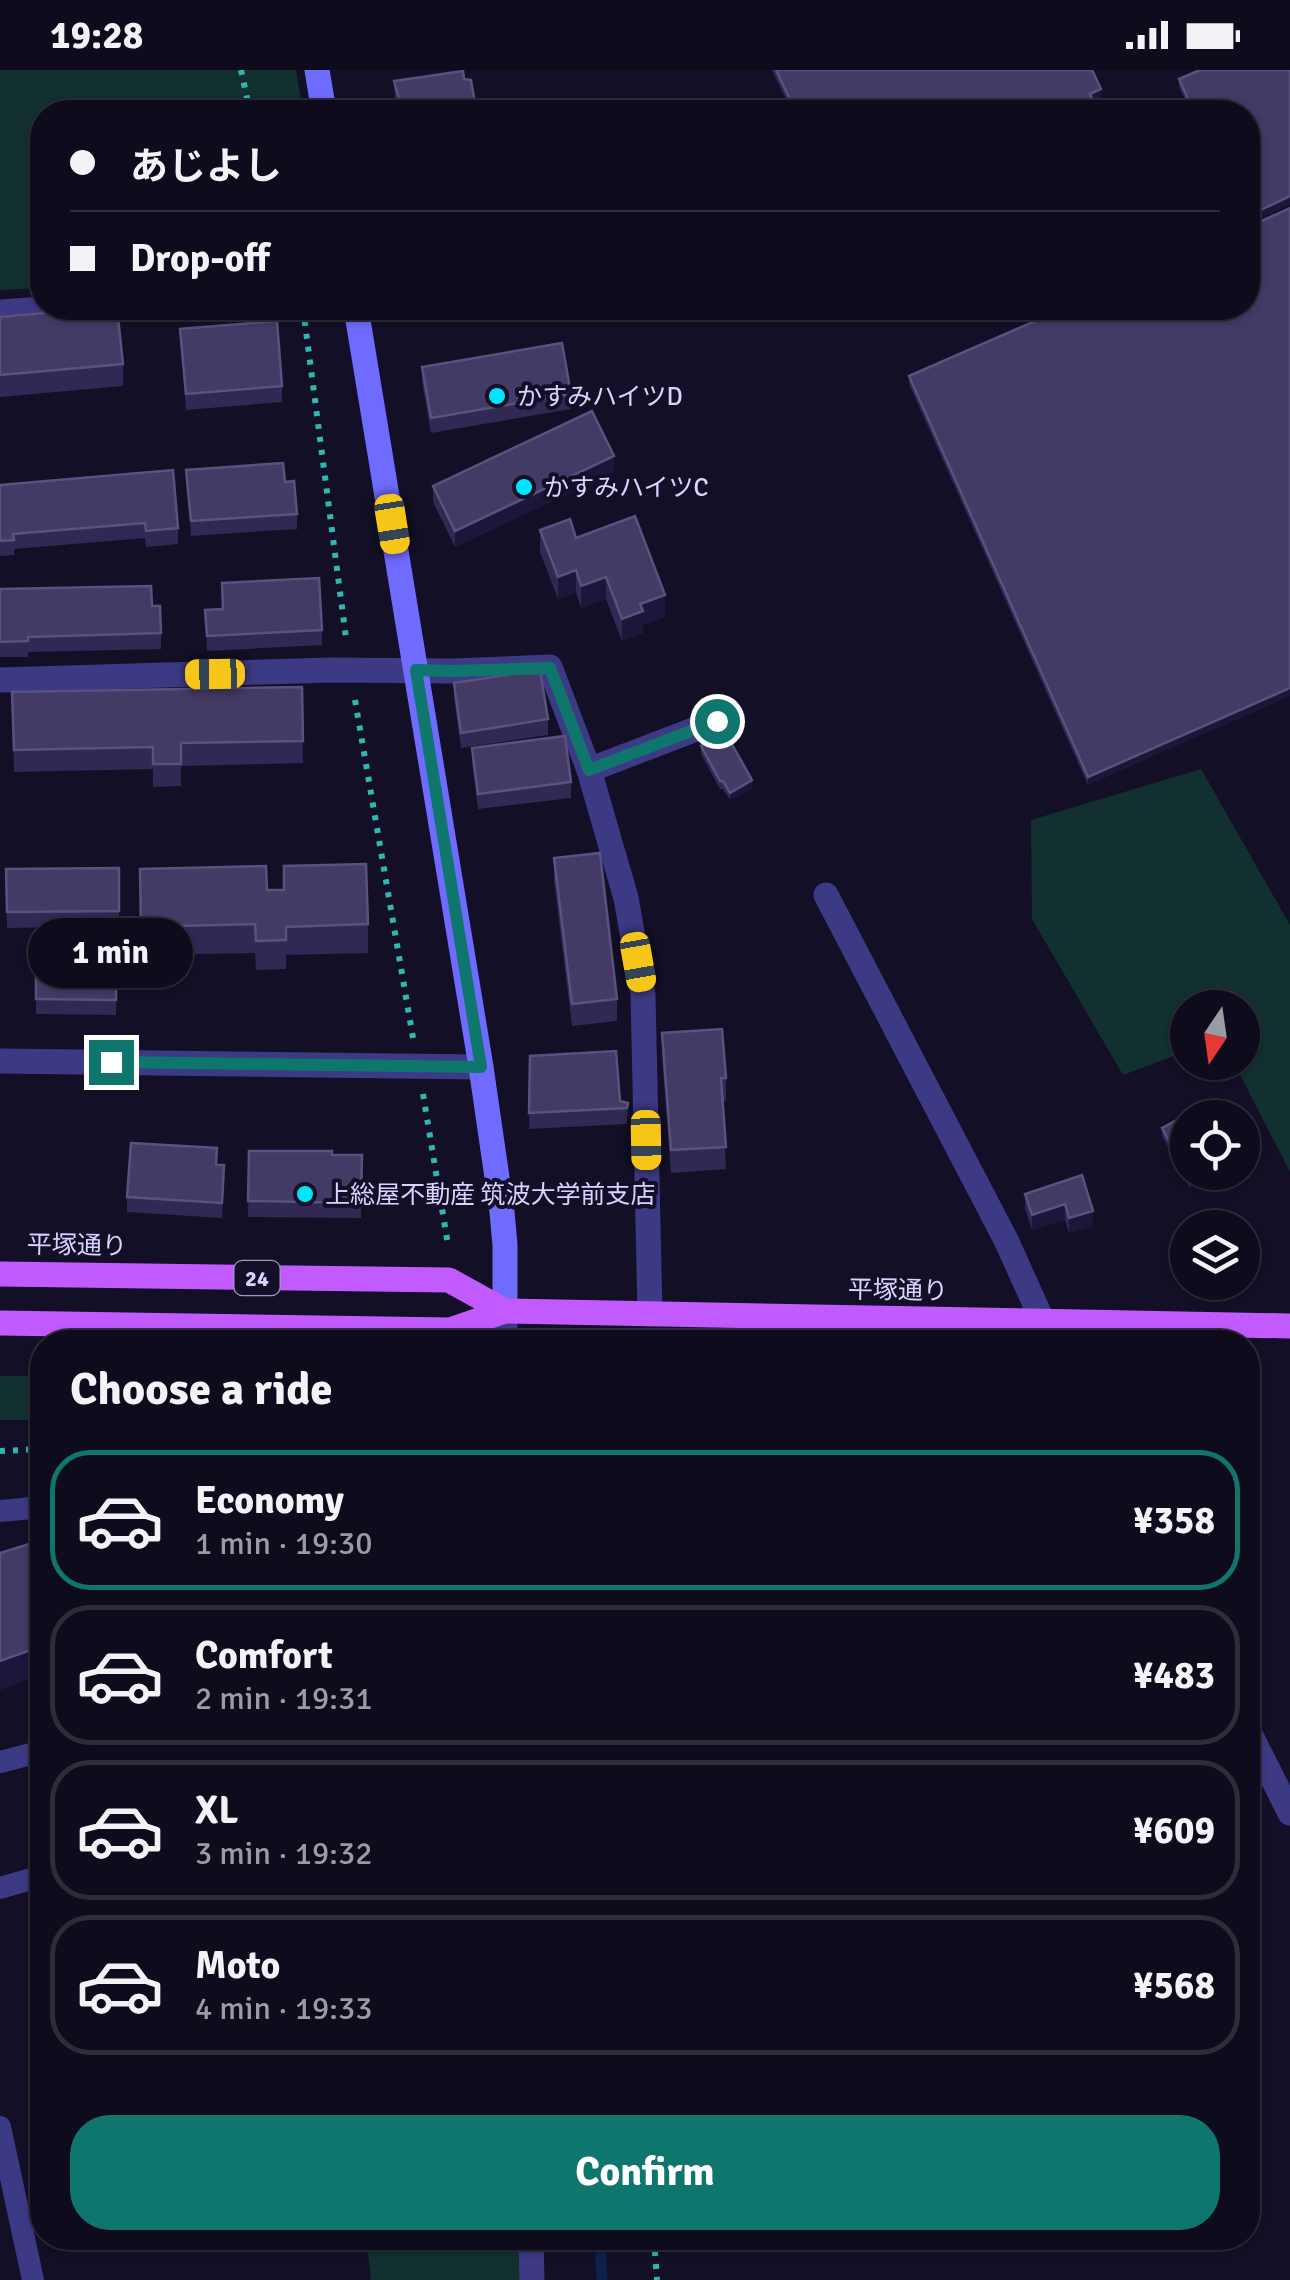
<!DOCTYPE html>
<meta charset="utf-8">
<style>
:root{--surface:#0e0b1c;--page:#171425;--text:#f1f3f6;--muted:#9b9ba3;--line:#2e2b3b;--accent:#0f766e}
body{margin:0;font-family:Signika,"Noto Sans JP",sans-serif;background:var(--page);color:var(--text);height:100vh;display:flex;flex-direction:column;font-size:38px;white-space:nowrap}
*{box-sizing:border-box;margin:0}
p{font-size:32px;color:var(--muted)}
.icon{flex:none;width:55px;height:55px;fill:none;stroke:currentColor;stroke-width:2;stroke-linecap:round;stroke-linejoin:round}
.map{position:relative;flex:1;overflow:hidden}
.details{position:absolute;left:30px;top:1260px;width:1230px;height:920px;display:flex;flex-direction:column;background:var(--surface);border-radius:40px;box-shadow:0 2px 8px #0004,0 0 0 2px var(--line)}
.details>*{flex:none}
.banner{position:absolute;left:30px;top:30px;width:1230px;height:220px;border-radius:40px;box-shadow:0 2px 8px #0004,0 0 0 2px var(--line);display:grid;align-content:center;height:220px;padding:0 40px;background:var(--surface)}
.needle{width:65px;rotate:193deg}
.fabs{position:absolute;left:1170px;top:920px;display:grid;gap:20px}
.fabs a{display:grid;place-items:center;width:90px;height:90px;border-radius:50%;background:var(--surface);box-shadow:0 2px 8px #0004,0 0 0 2px var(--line);font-size:50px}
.end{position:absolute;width:45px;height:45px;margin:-22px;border:12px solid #0f766e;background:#fff;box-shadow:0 0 0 5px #fff}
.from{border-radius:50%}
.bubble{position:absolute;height:70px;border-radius:35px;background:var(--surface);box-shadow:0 2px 8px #0004,0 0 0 2px var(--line);font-size:32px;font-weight:700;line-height:70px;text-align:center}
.car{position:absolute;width:30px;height:60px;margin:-30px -15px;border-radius:12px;box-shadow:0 0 8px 2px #0007;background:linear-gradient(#f5c518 24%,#345 0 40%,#f5c518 0 76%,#345 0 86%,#f5c518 0)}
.banner b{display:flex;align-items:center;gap:35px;height:95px;font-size:38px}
.banner b+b{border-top:2px solid var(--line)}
.banner i{width:25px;height:25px;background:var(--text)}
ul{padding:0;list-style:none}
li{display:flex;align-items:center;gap:30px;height:140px;margin:0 20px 15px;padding:0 20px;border:5px solid var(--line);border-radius:40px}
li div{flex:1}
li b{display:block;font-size:38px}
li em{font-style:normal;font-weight:700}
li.selected{border-color:var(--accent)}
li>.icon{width:90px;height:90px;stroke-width:1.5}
h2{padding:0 40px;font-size:45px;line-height:120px}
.cta{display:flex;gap:20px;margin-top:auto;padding:20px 40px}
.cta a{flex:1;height:115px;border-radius:40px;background:var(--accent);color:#fff;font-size:40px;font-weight:700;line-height:115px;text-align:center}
.status{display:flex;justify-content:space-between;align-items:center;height:70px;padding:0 50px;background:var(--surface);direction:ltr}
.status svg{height:28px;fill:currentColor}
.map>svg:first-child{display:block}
</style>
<div class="status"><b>19:28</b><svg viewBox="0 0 49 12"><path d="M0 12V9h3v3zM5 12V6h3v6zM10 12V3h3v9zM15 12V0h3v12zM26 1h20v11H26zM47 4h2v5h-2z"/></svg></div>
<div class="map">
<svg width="1290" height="2210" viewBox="0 0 1290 2210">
<rect width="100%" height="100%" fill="#130f26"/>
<path fill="#12302f" d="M0 0H296L303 42H42V218L0 220Z
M1201 699 1290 855V1102L1234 993 1242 992V938H1188L1187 981 1123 1005 1032 849 1031 750Z
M0 1306H42V1350H0Z
M366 2168H524L526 2210H371Z"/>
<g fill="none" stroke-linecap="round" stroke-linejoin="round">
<path stroke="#0c2248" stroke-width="11" d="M600 2168 602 2210"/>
<path stroke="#2fb8b0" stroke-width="6" stroke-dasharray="5 8" stroke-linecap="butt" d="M241 0 250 42
M303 238 346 568
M355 630 413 968
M423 1024 448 1175
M0 1381 42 1379
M654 2168 657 2210"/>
<path stroke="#3d3a85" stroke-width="22" d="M0 1441 42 1437
M0 1692 42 1681
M0 1818 42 1806
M0 2057 33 2210"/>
<path stroke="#3d3a85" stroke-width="25" d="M0 242 56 238
M0 610 331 600 453 601 550 597 589 700 626 828 643 925 650 1244
M589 700 717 651
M826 825 1006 1170 1043 1252
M0 991 481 997
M505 1272V1241
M1248 1660 1290 1743
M531 2168 532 2210"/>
<path stroke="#6f6bff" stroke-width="25" d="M317 0 324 42
M356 238 481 997 502 1142 505 1175V1241"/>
<path stroke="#c25bff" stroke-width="25" d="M0 1204 449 1210 505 1241
M0 1253 450 1260 505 1241 1290 1256"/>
</g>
<path fill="#312854" d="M772 0H1092L1101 27 1093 31 1098 42H792Z
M1290 0V134L1248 154V42H1191L1179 17V9Z
M464 9 471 10 476 42H392V30H395L394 11Z
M1290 138 1088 715 909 314V306Z
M0 247 123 294V316L0 327Z
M180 259 282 316V332L186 340Z
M422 297 571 324V339L431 363 422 312Z
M186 400 285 412 297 444V459L191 466Z
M614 402 455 477 433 432V416Z
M0 415 178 458V474L146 477 145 468 14 479V485L0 486Z
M540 460 576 468 665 547 643 555V563L622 571 606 529 581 538 576 522 558 529 540 482Z
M222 513 322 560V575L207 581 205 540 223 539Z
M0 519 152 536 161 563V579L28 582V587H0Z
M454 613 548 649V665L461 678 454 628Z
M302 617 303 693 181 696V716L153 717V699L14 702 12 622Z
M701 676 752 718 730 730 723 719H720L701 684Z
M472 678 571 712V728L478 739 472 693Z
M554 788 617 929V951L572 956 554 811Z
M119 798V856L7 858 6 799Z
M140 799 267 820 368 854V883L286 885V899L256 900 255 883 141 885Z
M36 871H117L116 945 36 944Z
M662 963 726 1008V1031H722L726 1099 671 1103 662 985Z
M530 986 620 1031 628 1033 627 1054 529 1059Z
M1162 1058 1215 1102V1105L1190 1118 1162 1066Z
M249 1081 362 1085 361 1148 248 1147Z
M217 1095 224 1110 222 1148 127 1142V1127Z
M1082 1105 1093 1156 1069 1163 1065 1150 1032 1160 1025 1139V1124Z"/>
<path fill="#1d163a" d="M1101 19V27L1090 32V24Z
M1290 126V134L1248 154V146Z
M614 386V402L455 477V461Z
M576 500V522L558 529V507Z
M606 507V529L581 538V516Z
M665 525V547L643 555V563L622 571V549L640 534Z
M1290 618V626L1088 715V707Z
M752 710V718L730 730V723Z
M1205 1102H1215V1105L1190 1118V1110Z
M1065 1134V1150L1032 1160V1145Z
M1093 1141V1156L1069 1163V1148Z
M42 1576V1604L0 1620V1591Z"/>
<path fill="#433a66" stroke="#5a527e" stroke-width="2.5" d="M776 0H1092L1101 19 1090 24 1098 42H796Z
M1200 0H1290V126L1248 146V42H1194L1179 9Z
M463 1 464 9 471 10 476 40 459 42H393L392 30 399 29 394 11Z
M1290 138V618L1088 707 909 306 1065 238H1248V157Z
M100 238H117L123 294 0 305V247Z
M277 251 282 316 186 324 180 259Z
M562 273 571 324 431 348 422 297Z
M592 341 614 386 455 461 433 416Z
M283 393 285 412 294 411 297 444 191 451 186 400Z
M173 400 178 458 146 461 145 453 13 464 14 470 0 471V415Z
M635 446 665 525 640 534 643 541 622 549 606 507 581 516 576 500 558 507 540 460 570 449 576 468Z
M319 508 322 560 207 566 205 540 223 539 222 513Z
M151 516 152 536H160L161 563 28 567V571L0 572V519Z
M540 600 548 649 461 663 454 613Z
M302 617 303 671 181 673V694H153V677L14 680 12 622Z
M725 662 752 710 730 723 723 711H720L701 676Z
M565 666 571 712 478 724 472 678Z
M600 783 617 929 572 934 554 788Z
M366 794 368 854 286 857V870L256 871 255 854 141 857 140 799 266 796 267 820H284V796Z
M119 798V841L7 842 6 799Z
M36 871H117L116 930 36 929Z
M722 959 726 1008H721L726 1077 671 1080 662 963Z
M616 981 620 1031 628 1033 627 1038 529 1043 530 986Z
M1186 1045 1188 1102H1205L1190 1110 1162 1058Z
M131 1073 217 1078 216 1095H224L222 1133 127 1127Z
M249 1081H332V1085H362L361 1133 248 1131Z
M1082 1105 1093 1141 1069 1148 1065 1134 1032 1145 1025 1124Z
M42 1470V1576L0 1591V1483Z"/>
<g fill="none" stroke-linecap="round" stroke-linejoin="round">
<path stroke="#0f766e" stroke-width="12" d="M111 992 481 997 416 600 453 601 550 598 589 700 717 651"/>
</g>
<g fill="#00e5ff" stroke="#130f26" stroke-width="4">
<circle cx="497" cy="326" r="10"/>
<circle cx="524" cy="417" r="10"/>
<circle cx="305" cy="1124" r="10"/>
</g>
<g text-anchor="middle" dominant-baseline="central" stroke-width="8" stroke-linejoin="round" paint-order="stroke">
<rect fill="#130f26" stroke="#9e99be" stroke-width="2.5" x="234.5" y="1191" width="45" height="34" rx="8"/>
<g font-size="22" font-weight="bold" fill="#d9d4ff">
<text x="257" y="1208">24</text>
</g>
<g font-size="25" fill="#d9d4ff" stroke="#130f26" text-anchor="start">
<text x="517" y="326">かすみハイツD</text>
<text x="544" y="417">かすみハイツC</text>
<text x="325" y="1124">上総屋不動産 筑波大学前支店</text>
</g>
<g font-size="25" fill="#d9d4ff" stroke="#130f26">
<text transform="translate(77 1175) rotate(1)">平塚通り</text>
<text transform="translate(898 1220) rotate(1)">平塚通り</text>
</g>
</g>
</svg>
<div class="fabs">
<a><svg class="needle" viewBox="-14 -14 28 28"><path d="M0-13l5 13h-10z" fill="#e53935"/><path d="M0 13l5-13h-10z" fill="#9b9ba3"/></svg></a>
<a><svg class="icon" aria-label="locate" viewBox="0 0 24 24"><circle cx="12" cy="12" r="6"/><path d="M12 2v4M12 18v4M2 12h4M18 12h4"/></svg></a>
<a><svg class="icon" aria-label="layers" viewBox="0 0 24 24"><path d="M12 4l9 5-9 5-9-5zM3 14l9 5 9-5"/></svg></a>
</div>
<i class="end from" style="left:717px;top:651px"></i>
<i class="end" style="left:111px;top:992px"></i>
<div class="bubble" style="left:28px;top:848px;width:165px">1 min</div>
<i class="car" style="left:392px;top:454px;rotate:171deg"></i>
<i class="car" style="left:215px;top:604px;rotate:269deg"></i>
<i class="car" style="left:638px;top:892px;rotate:170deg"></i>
<i class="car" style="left:646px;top:1070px;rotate:179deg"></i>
<div class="banner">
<b><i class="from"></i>あじよし</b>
<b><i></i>Drop-off</b>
</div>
<section class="details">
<h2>Choose a ride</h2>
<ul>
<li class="selected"><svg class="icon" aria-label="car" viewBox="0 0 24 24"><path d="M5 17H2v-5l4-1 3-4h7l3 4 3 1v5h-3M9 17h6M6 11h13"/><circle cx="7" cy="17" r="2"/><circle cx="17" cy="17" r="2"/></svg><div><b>Economy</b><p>1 min · 19:30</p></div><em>¥358</em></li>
<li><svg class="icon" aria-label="car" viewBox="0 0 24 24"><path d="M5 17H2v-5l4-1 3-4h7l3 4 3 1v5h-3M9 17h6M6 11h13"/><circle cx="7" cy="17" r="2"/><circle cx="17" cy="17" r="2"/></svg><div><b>Comfort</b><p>2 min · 19:31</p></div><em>¥483</em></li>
<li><svg class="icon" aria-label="car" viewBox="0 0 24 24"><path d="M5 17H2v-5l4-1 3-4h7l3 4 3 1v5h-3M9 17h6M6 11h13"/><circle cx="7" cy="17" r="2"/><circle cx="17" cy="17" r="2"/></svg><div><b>XL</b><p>3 min · 19:32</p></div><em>¥609</em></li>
<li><svg class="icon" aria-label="car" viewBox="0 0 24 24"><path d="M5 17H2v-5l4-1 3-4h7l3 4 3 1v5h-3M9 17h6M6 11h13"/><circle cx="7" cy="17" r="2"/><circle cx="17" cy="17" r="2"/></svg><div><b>Moto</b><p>4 min · 19:33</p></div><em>¥568</em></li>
</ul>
<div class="cta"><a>Confirm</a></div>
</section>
</div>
